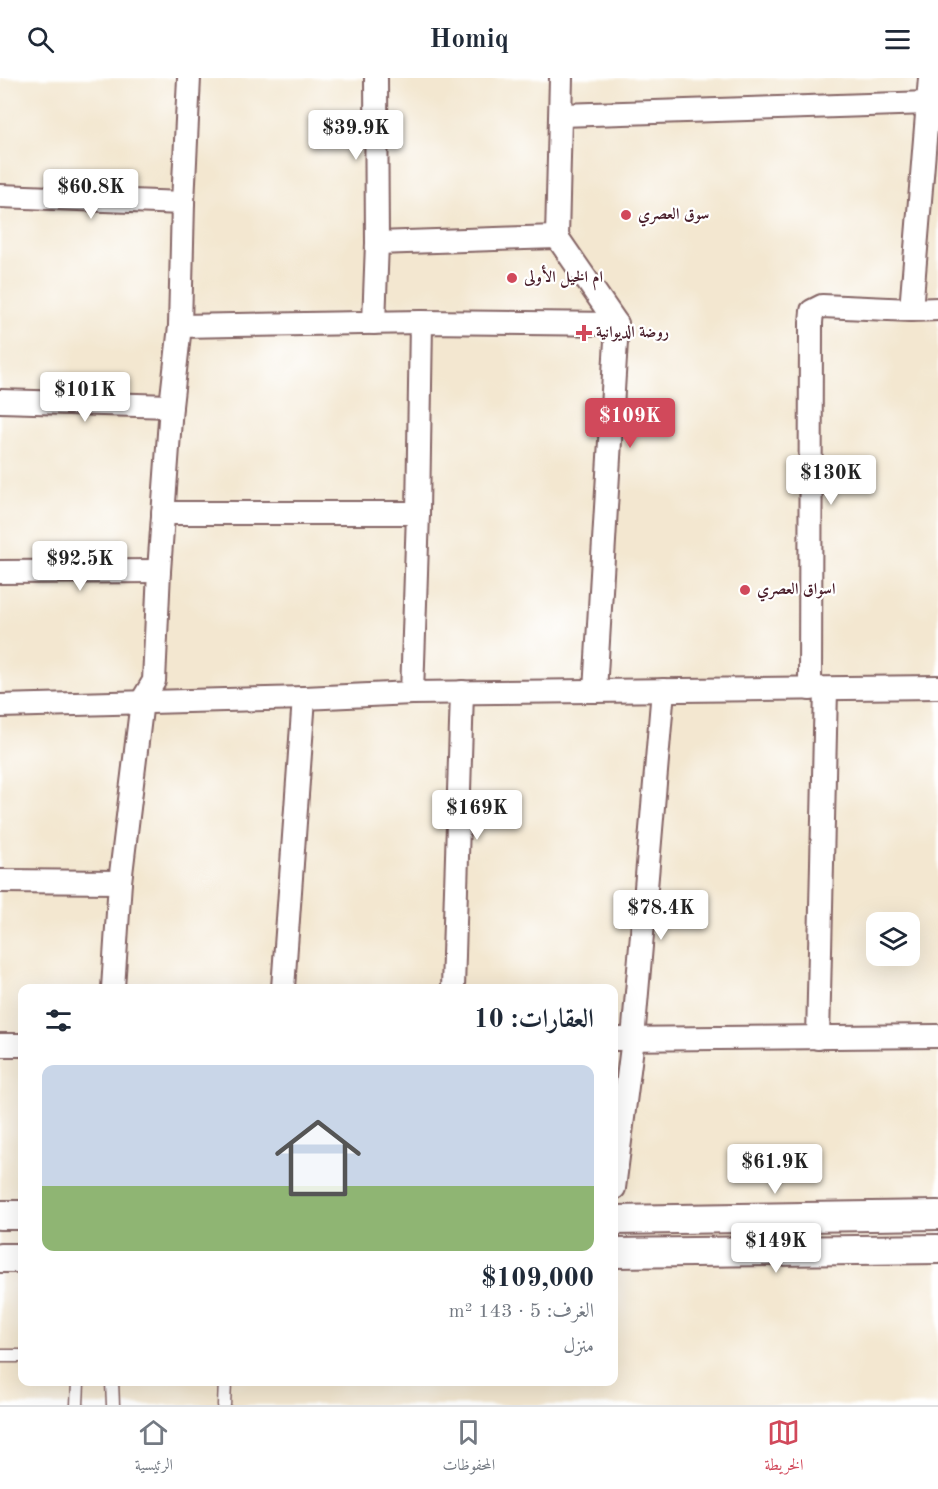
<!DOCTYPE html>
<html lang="ar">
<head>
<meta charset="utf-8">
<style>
	body { margin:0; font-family:"Old Standard TT",Amiri,serif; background:#f6f6f7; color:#1f2937; direction:rtl; height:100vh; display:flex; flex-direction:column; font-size:22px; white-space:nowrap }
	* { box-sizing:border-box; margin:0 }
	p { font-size:20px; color:#747a83 }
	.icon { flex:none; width:33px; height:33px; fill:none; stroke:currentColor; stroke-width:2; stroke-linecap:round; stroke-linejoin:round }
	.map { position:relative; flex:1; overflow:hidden; direction:ltr }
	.panel { position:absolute; left:18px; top:906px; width:600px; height:402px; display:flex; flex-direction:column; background:#fff; border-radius:12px; box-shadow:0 6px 24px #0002; direction:rtl }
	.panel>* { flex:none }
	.tools { position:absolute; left:866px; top:834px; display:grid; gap:12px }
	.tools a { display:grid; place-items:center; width:54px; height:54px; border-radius:12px; background:#fff; box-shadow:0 6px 24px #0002; font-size:30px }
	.price { position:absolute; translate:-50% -51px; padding:0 14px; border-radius:6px; background:#fff; color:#222; font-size:20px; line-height:39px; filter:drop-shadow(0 2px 3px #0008) }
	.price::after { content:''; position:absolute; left:50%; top:36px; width:18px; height:14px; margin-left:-9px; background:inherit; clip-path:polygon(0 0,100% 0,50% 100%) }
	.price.current { background:#d1495b; color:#fff }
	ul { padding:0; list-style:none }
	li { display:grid; align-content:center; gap:12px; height:318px; padding:0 24px }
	li span { display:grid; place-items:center; height:186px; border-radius:12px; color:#555 }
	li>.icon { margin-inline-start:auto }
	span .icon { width:108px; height:108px; fill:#fffc; stroke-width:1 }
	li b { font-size:26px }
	h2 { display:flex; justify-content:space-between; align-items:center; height:72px; padding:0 24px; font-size:26px }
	header { display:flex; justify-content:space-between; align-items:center; height:78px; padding:0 24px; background:#fff; font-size:27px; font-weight:800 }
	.menu { display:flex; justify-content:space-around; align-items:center; height:84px; border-top:2px solid #e0e1e3; background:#fff; font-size:16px; color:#747a83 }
	.menu a { display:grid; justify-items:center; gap:3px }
	.menu .current { color:#d1495b }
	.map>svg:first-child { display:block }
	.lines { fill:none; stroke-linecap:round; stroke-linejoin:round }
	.service-casing { stroke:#856565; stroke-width:15 }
	.minor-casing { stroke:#856565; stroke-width:26 }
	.tertiary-casing { stroke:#856565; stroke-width:32 }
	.service { stroke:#fff; stroke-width:12 }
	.minor { stroke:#fff; stroke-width:22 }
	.tertiary { stroke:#fff; stroke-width:28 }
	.poi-dot { fill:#d1495b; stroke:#fff; stroke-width:2 }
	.labels { text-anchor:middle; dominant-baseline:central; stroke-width:4.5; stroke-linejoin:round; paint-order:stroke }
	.poi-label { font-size:16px; font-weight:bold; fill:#4a1f2b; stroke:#fff; text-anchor:start }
</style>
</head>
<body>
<header><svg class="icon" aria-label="menu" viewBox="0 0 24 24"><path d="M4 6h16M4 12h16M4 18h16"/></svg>Homiq<svg class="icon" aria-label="search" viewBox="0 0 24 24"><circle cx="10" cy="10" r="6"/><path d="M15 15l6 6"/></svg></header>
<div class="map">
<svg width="938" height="1327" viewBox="0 0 938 1327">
	<rect width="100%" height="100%" fill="#fff"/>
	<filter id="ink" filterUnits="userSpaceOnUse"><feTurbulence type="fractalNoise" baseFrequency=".0167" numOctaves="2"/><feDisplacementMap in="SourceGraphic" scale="12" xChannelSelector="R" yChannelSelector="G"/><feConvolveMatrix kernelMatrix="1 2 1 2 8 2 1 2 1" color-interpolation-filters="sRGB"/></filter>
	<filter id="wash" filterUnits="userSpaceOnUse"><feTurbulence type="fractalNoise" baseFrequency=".008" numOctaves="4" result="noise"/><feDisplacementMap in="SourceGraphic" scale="24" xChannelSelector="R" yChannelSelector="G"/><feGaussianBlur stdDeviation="1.35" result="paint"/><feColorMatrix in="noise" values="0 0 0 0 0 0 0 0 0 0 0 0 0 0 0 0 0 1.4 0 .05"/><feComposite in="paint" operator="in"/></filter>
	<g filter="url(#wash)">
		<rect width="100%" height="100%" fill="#f3e7d0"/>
	</g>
	<g filter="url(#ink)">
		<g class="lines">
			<!-- service casing -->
			<g class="service-casing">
				<g id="service">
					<polyline points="0,1278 22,1278"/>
					<polyline points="112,1304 113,1327"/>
					<polyline points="77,1327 78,1304"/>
					<polyline points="224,1327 225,1304"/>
				</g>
			</g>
			<!-- minor casing -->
			<g class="minor-casing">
				<g id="minor">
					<polyline points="561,0 557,159 617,246 595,613"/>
					<polyline points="561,37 928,25"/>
					<polyline points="0,118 183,125"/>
					<polyline points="377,165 557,159"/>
					<polyline points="911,232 930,0"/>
					<polyline points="374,245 377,165 376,0"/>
					<polyline points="180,248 421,244 617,246"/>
					<polyline points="0,323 171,328"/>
					<polyline points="163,435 418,435"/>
					<polyline points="0,494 159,493"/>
					<polyline points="810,611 811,245 812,233 822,228 911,232 938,231"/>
					<polyline points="412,615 418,435 421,244"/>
					<polyline points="0,628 304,620 412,615 938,609"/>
					<polyline points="0,803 120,804"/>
					<polyline points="113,910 120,804 142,623 154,603 159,493 171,328 180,248 183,125 189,0"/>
					<polyline points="283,910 304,620"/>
					<polyline points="453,910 462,614"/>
					<polyline points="818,960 826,611"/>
					<polyline points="614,961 938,958"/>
					<polyline points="0,967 22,967"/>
					<polyline points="614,1110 633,961 663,612"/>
				</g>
			</g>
			<!-- tertiary casing -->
			<g class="tertiary-casing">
				<g id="tertiary">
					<polyline points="0,1137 22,1137"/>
					<polyline points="614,1142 938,1137"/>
					<polyline points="614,1175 938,1171"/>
					<polyline points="0,1180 22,1180"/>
				</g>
			</g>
			<!-- service -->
			<use href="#service" class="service"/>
			<!-- minor -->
			<use href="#minor" class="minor"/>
			<!-- tertiary -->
			<use href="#tertiary" class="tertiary"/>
		</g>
	</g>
	<!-- markers -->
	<g class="poi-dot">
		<circle cx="626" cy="137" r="6"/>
		<circle cx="512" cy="200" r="6"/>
		<path d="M581 246h6v6h6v6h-6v6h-6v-6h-6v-6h6z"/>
		<circle cx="745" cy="512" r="6"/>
	</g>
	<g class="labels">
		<!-- poi labels -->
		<g class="poi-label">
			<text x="638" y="137">سوق العصري</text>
			<text x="524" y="200">ام الخيل الأولى</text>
			<text x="596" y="255">روضة الديوانية</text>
			<text x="757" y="512">اسواق العصري</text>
		</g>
	</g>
</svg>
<div class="tools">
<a><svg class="icon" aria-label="layers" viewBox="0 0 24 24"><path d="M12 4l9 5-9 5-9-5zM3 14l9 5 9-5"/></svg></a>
</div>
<b class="price" style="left:356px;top:83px">$39.9K</b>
<b class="price" style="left:91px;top:142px">$60.8K</b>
<b class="price" style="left:85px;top:345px">$101K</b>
<b class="price current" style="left:630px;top:371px">$109K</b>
<b class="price" style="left:831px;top:428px">$130K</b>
<b class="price" style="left:80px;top:514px">$92.5K</b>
<b class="price" style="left:477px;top:763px">$169K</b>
<b class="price" style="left:661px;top:863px">$78.4K</b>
<b class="price" style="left:775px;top:1117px">$61.9K</b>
<b class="price" style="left:776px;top:1196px">$149K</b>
<section class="panel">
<h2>العقارات: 10<svg class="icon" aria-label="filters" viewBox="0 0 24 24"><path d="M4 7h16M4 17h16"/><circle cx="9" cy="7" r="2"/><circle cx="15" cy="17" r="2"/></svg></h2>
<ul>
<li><span style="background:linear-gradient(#c9d6e8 65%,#8fb573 0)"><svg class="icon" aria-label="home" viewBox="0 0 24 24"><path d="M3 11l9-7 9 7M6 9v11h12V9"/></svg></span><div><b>$109,000</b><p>الغرف: 5 · 143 m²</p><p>منزل</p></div></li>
</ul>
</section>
</div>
<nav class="menu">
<a class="current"><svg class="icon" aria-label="map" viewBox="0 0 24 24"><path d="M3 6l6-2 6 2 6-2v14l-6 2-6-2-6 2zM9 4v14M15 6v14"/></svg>الخريطة</a>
<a><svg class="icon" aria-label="saved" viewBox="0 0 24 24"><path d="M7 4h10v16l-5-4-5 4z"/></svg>المحفوظات</a>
<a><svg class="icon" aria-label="home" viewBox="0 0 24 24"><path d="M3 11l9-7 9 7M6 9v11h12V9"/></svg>الرئيسية</a>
</nav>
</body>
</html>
